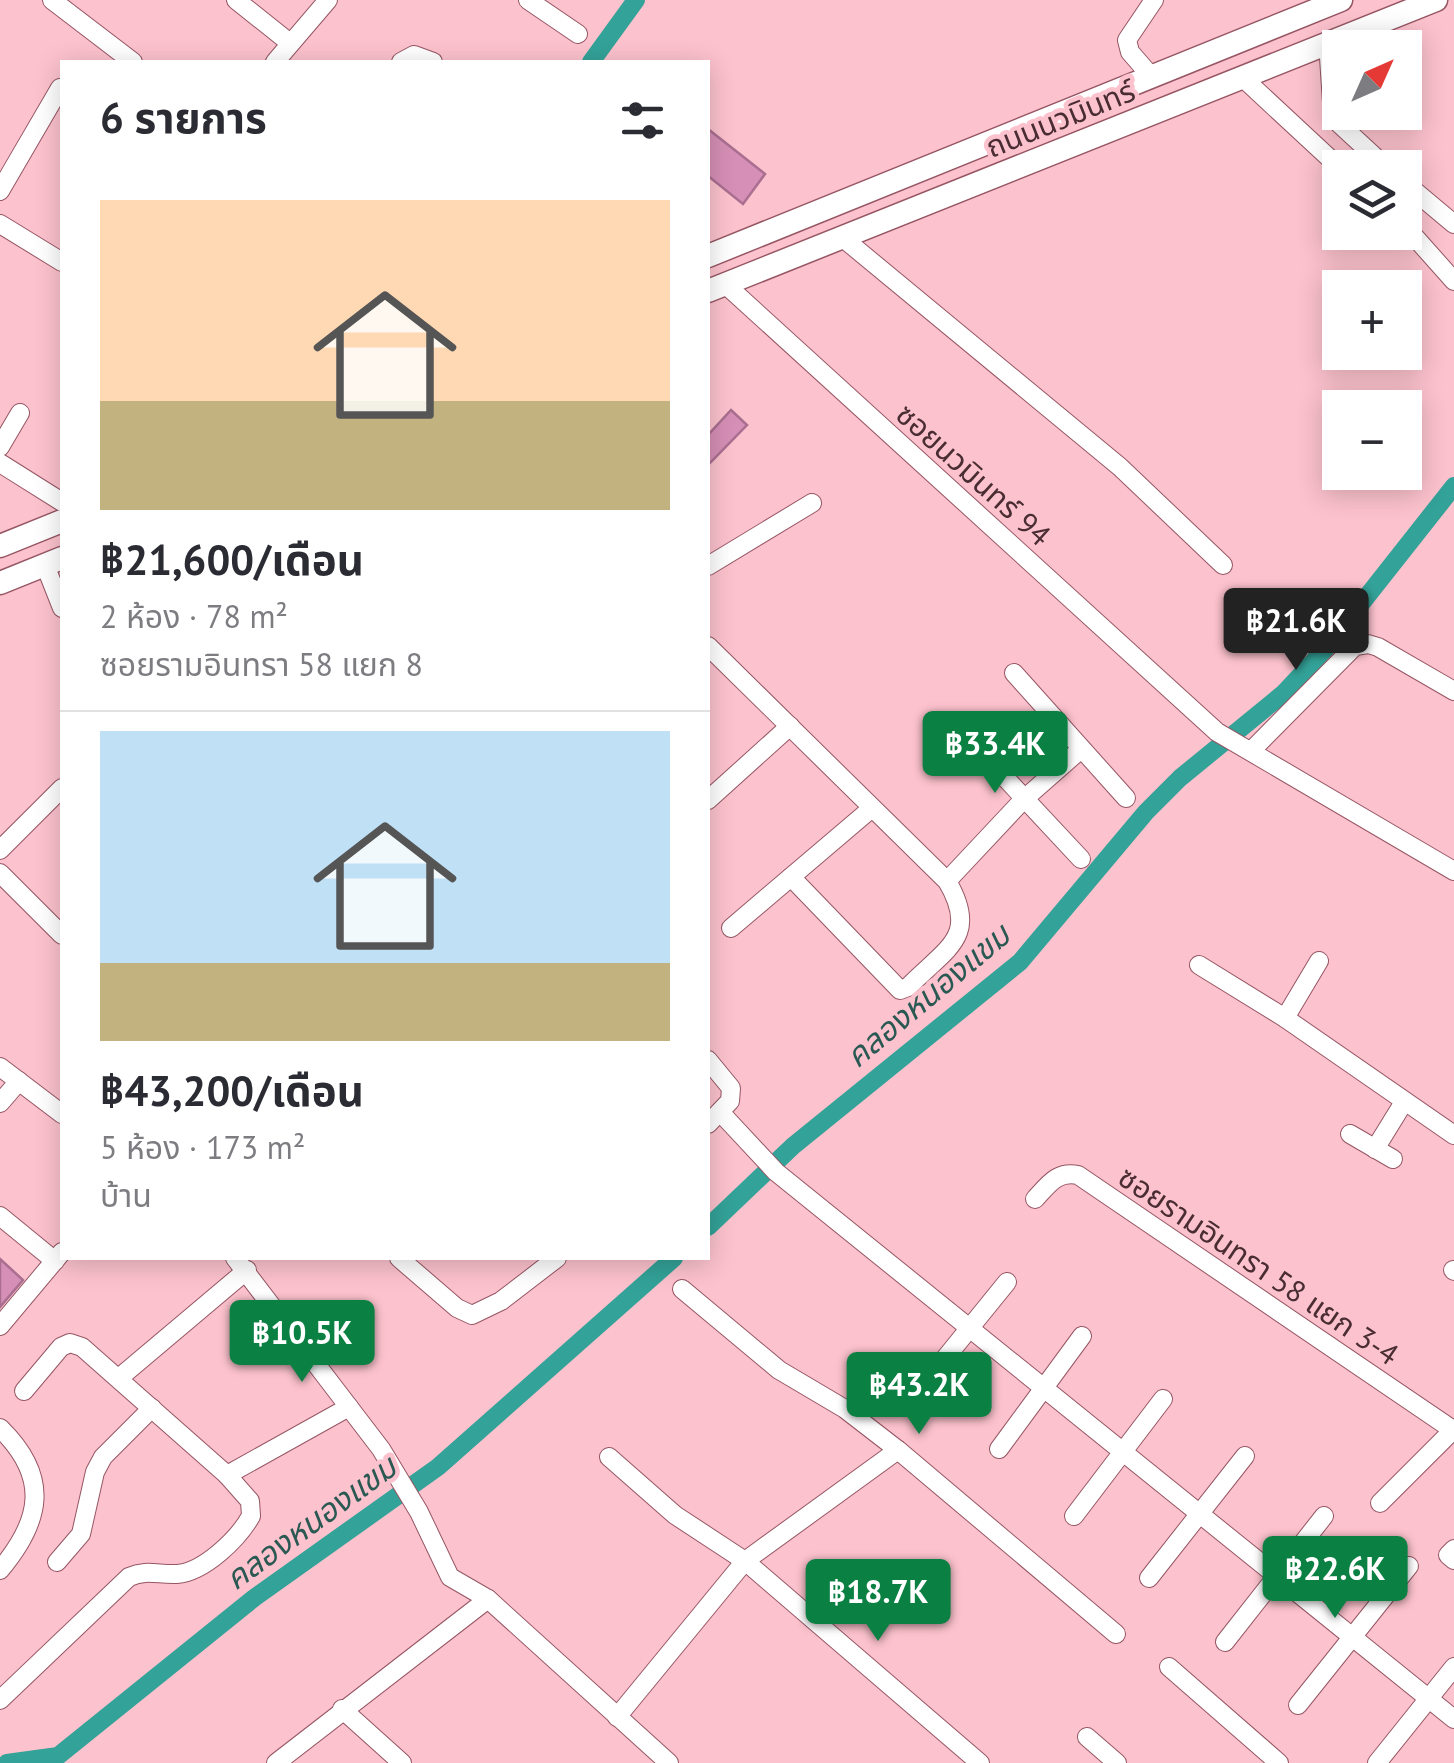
<!DOCTYPE html>
<html lang="th">
<head>
<meta charset="utf-8">
<style>
	body { margin:0; font-family:"PT Sans","Noto Sans Thai",sans-serif; background:#f7f7f7; color:#2b2b33; height:100vh; display:flex; flex-direction:column; font-size:38px; white-space:nowrap }
	* { box-sizing:border-box; margin:0 }
	p { font-size:32px; color:#7c7c81 }
	.icon { flex:none; width:55px; height:55px; fill:none; stroke:currentColor; stroke-width:2; stroke-linecap:round; stroke-linejoin:round }
	.map { position:relative; flex:1; overflow:hidden }
	.side { position:absolute; left:60px; top:60px; width:650px; height:1200px; display:flex; flex-direction:column; background:#fff; border-radius:0px; box-shadow:0 5px 25px #0003 }
	.side>* { flex:none }
	.needle { width:65px; rotate:45deg }
	.tools { position:absolute; left:1322px; top:30px; display:grid; gap:20px }
	.tools a { display:grid; place-items:center; width:100px; height:100px; border-radius:0px; background:#fff; box-shadow:0 5px 25px #0003; font-size:50px }
	.price { position:absolute; translate:-50% -85px; padding:0 22px; border-radius:10px; background:#0b8043; color:#fff; font-size:32px; line-height:65px; filter:drop-shadow(0 2px 5px #0008) }
	.price::after { content:''; position:absolute; left:50%; top:60px; width:30px; height:22px; margin-left:-15px; background:inherit; clip-path:polygon(0 0,100% 0,50% 100%) }
	.price.current { background:#222; color:#fff }
	ul { padding:0; list-style:none }
	li { display:grid; align-content:center; gap:20px; height:530px; padding:0 40px }
	li+li { border-top:2px solid #e1e1e2 }
	li span { display:grid; place-items:center; height:310px; border-radius:0px; color:#555 }
	li>.icon { margin-inline-start:auto }
	span .icon { width:180px; height:180px; fill:#fffc; stroke-width:1 }
	li b { font-size:42px }
	h2 { display:flex; justify-content:space-between; align-items:center; height:120px; padding:0 40px; font-size:42px }
	.map>svg:first-child { display:block }
	.lines { fill:none; stroke-linecap:round; stroke-linejoin:round }
	.canal { stroke:#33a298; stroke-width:18 }
	.building { fill:#d68fb6; stroke:#aa6f90; stroke-width:2.5 }
	.minor-casing { stroke:#965664; stroke-width:20 }
	.major-casing { stroke:#965664; stroke-width:25 }
	.minor { stroke:#fff; stroke-width:18 }
	.major { stroke:#fff; stroke-width:22 }
	.labels { text-anchor:middle; dominant-baseline:central; stroke-width:9; stroke-linejoin:round; paint-order:stroke }
	.street-label { font-size:30px; fill:#492d33; stroke:#fcc2cd }
	.water-label { font-size:32px; font-style:italic; fill:#2a5853; stroke:#fcc2cd }
</style>
</head>
<body>
<div class="map">
<svg width="1454" height="1763" viewBox="0 0 1454 1763">
	<rect width="100%" height="100%" fill="#fcc2cd"/>
	<g class="lines">
		<!-- canal -->
		<g class="canal">
			<polyline points="591,62 636,0"/>
			<polyline points="708,1227 793,1146 1020,962 1146,812 1180,778 1284,693 1327,647 1454,486"/>
			<polyline points="7,1763 58,1756 254,1598 438,1467 674,1258"/>
		</g>
	</g>
	<!-- building -->
	<g class="building">
		<polygon points="708,129 765,174 743,204 708,176"/>
		<polygon points="731,410 747,425 708,465 708,435"/>
		<polygon points="0,1259 23,1280 0,1307"/>
	</g>
	<g class="lines">
		<!-- minor casing -->
		<g class="minor-casing">
			<g id="minor">
				<polyline points="52,0 133,62"/>
				<polyline points="236,0 290,43"/>
				<polyline points="528,0 578,34"/>
				<polyline points="1328,42 1333,118 1387,168"/>
				<polyline points="275,62 328,0"/>
				<polyline points="401,62 414,55 433,62"/>
				<polyline points="1150,75 1130,52 1127,40 1154,0"/>
				<polyline points="1242,77 1340,168"/>
				<polyline points="1405,183 1454,224"/>
				<polyline points="0,191 60,88"/>
				<polyline points="0,224 62,262"/>
				<polyline points="1405,226 1454,281"/>
				<polyline points="843,238 1120,467 1223,565"/>
				<polyline points="725,284 1217,732 1454,871"/>
				<polyline points="0,447 20,413"/>
				<polyline points="0,463 62,502"/>
				<polyline points="45,565 62,608"/>
				<polyline points="708,566 812,503"/>
				<path d="M708 646 947 881C980 937 946 948 908 987L900 990 791 877"/>
				<polyline points="1014,673 1126,798"/>
				<polyline points="956,725 1081,859"/>
				<polyline points="1251,751 1355,646 1368,644 1378,647 1454,691"/>
				<polyline points="708,800 790,726"/>
				<polyline points="0,850 62,788"/>
				<polyline points="0,873 62,935"/>
				<polyline points="947,881 1023,800 1081,749"/>
				<polyline points="731,928 872,808"/>
				<polyline points="1199,965 1285,1018 1454,1135"/>
				<polyline points="1285,1018 1319,961"/>
				<polyline points="708,1060 731,1088 730,1101 708,1124"/>
				<polyline points="0,1067 62,1114"/>
				<polyline points="0,1103 19,1081"/>
				<polyline points="721,1113 776,1172 1454,1719"/>
				<polyline points="1350,1134 1393,1159"/>
				<polyline points="1375,1149 1404,1102"/>
				<path d="M1035 1199C1049 1184 1057 1171 1078 1175L1453 1430"/>
				<polyline points="0,1216 55,1261"/>
				<polyline points="235,1258 381,1449 419,1512 450,1577 488,1599 669,1763"/>
				<polyline points="399,1258 457,1308 472,1315 501,1301 557,1258"/>
				<polyline points="1453,1270 1454,1271"/>
				<polyline points="682,1289 779,1370 845,1409 898,1450 1116,1634"/>
				<polyline points="0,1326 62,1252"/>
				<polyline points="119,1378 247,1270"/>
				<polyline points="921,1388 1007,1282"/>
				<polyline points="24,1391 61,1347 70,1343 82,1347 227,1475"/>
				<path d="M0 1428C50 1477 42 1520 0 1570"/>
				<polyline points="999,1449 1082,1336"/>
				<polyline points="609,1457 675,1515 745,1561 980,1763"/>
				<polyline points="1380,1503 1454,1429"/>
				<polyline points="1074,1516 1163,1399"/>
				<polyline points="1454,1549 1448,1555 1454,1560"/>
				<polyline points="57,1562 81,1534 95,1472 103,1457 152,1408"/>
				<polyline points="1149,1578 1245,1456"/>
				<polyline points="1225,1642 1324,1516"/>
				<polyline points="1169,1667 1279,1763"/>
				<path d="M0 1700 129 1577C147 1569 158 1575 177 1574 204 1572 238 1539 251 1516L250 1501 227 1475 349 1407"/>
				<polyline points="1298,1705 1409,1566"/>
				<polyline points="342,1709 402,1763"/>
				<polyline points="617,1717 745,1561 898,1450"/>
				<polyline points="1087,1737 1117,1763"/>
				<polyline points="276,1763 488,1599"/>
				<polyline points="1377,1763 1454,1667"/>
			</g>
		</g>
		<!-- major casing -->
		<g class="major-casing">
			<g id="major">
				<polyline points="708,256 1341,0"/>
				<polyline points="708,291 1436,0"/>
				<polyline points="0,546 62,521"/>
				<polyline points="0,583 62,558"/>
			</g>
		</g>
		<!-- minor -->
		<use href="#minor" class="minor"/>
		<!-- major -->
		<use href="#major" class="major"/>
	</g>
	<g class="labels">
		<!-- street labels -->
		<g class="street-label">
			<text transform="translate(1060 118) rotate(-22)">ถนนนวมินทร์</text>
			<text transform="translate(974 474) rotate(42)">ซอยนวมินทร์ 94</text>
			<text transform="translate(1259 1265) rotate(34)">ซอยรามอินทรา 58 แยก 3-4</text>
		</g>
		<!-- water labels -->
		<g class="water-label">
			<text transform="translate(927 995) rotate(-40)">คลองหนองแขม</text>
			<text transform="translate(310 1522) rotate(-36)">คลองหนองแขม</text>
		</g>
	</g>
</svg>
<div class="tools">
<a><svg class="needle" viewBox="-14 -14 28 28"><path d="M0-13l5 13h-10z" fill="#e53935"/><path d="M0 13l5-13h-10z" fill="#7c7c81"/></svg></a>
<a><svg class="icon" aria-label="layers" viewBox="0 0 24 24"><path d="M12 4l9 5-9 5-9-5zM3 14l9 5 9-5"/></svg></a>
<a>+</a>
<a>−</a>
</div>
<b class="price current" style="left:1296px;top:673px">฿21.6K</b>
<b class="price" style="left:995px;top:796px">฿33.4K</b>
<b class="price" style="left:302px;top:1385px">฿10.5K</b>
<b class="price" style="left:919px;top:1437px">฿43.2K</b>
<b class="price" style="left:1335px;top:1621px">฿22.6K</b>
<b class="price" style="left:878px;top:1644px">฿18.7K</b>
<section class="side">
<h2>6 รายการ<svg class="icon" aria-label="filters" viewBox="0 0 24 24"><path d="M4 7h16M4 17h16"/><circle cx="9" cy="7" r="2"/><circle cx="15" cy="17" r="2"/></svg></h2>
<ul>
<li><span style="background:linear-gradient(#ffd9b3 65%,#c2b280 0)"><svg class="icon" aria-label="home" viewBox="0 0 24 24"><path d="M3 11l9-7 9 7M6 9v11h12V9"/></svg></span><div><b>฿21,600/เดือน</b><p>2 ห้อง · 78 m²</p><p>ซอยรามอินทรา 58 แยก 8</p></div></li>
<li><span style="background:linear-gradient(#bfe0f5 75%,#c2b280 0)"><svg class="icon" aria-label="home" viewBox="0 0 24 24"><path d="M3 11l9-7 9 7M6 9v11h12V9"/></svg></span><div><b>฿43,200/เดือน</b><p>5 ห้อง · 173 m²</p><p>บ้าน</p></div></li>
</ul>
</section>
</div>
</body>
</html>
